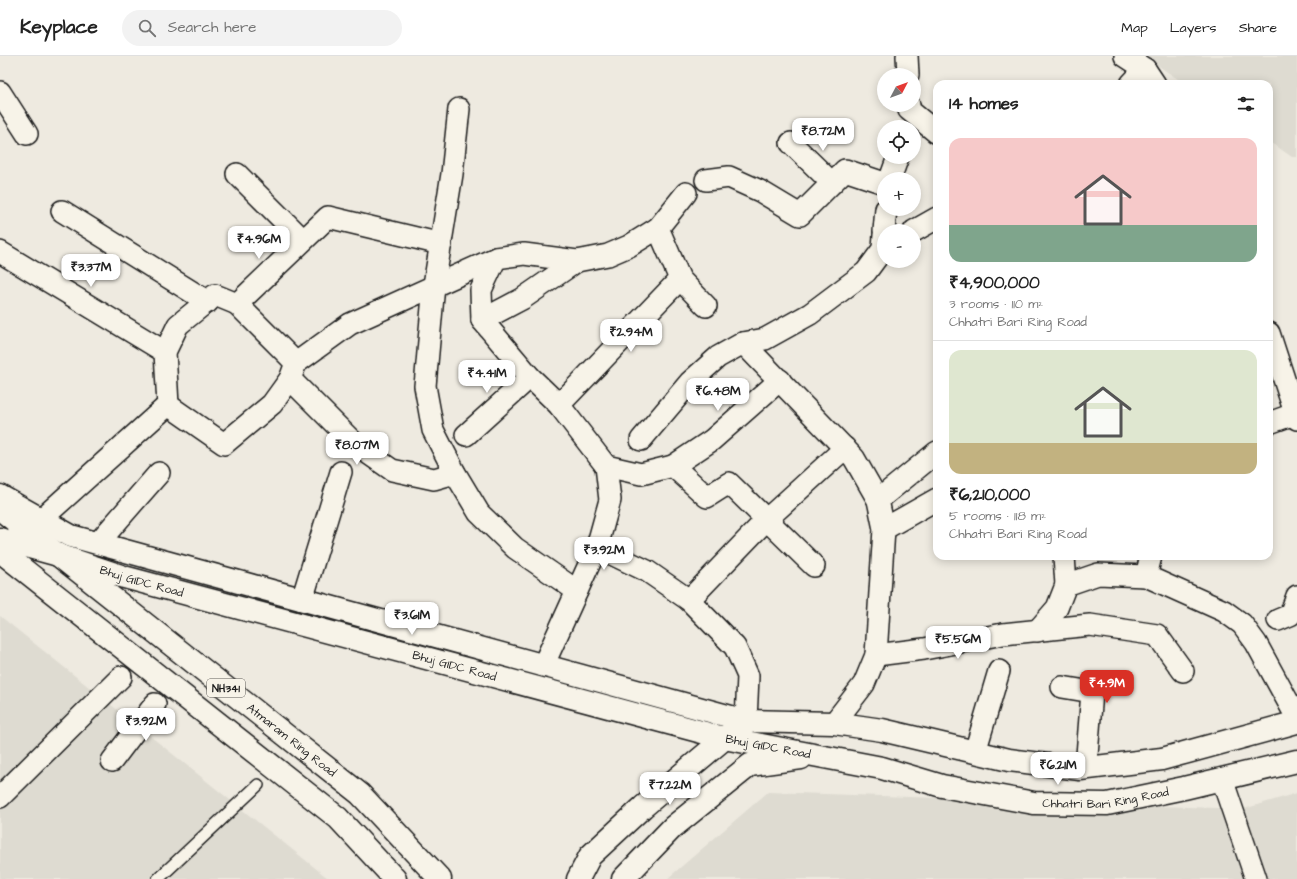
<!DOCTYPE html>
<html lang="en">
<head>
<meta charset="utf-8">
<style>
	body { margin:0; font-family:"Architects Daughter",sans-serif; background:#f2f2f2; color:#222; height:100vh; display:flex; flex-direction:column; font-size:15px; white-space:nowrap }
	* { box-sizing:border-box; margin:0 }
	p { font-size:13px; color:#767676 }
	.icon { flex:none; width:22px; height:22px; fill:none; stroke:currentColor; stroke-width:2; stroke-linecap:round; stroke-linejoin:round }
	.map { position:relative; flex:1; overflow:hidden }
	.panel { position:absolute; left:933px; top:24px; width:340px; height:480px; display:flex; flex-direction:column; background:#fff; border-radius:12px; box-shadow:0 2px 10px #0003 }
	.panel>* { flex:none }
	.needle { width:26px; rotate:49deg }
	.buttons { position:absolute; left:877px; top:12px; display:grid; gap:8px }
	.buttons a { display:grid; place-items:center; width:44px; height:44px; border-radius:50%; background:#fff; box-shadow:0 2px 10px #0003; font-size:20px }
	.price { position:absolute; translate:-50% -34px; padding:0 9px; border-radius:8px; background:#fff; color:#222; font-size:13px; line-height:26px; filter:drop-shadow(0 1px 2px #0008) }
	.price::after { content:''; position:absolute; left:50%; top:24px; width:12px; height:9px; margin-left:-6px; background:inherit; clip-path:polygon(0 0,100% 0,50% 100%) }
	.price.on { background:#d93025; color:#fff }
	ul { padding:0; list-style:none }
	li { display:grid; align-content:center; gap:8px; height:212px; padding:0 16px }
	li+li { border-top:1px solid #e0e0e0 }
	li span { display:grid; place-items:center; height:124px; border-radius:12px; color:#555 }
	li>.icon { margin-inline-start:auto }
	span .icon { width:72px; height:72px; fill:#fffc; stroke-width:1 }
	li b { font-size:17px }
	h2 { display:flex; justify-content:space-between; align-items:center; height:48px; padding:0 16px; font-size:17px }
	header { display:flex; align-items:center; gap:24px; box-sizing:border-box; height:56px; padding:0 20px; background:#fff; border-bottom:1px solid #e0e0e0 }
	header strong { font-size:19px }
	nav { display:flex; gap:22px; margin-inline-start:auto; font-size:14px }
	.search { width:280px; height:36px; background:#f2f2f2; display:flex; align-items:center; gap:10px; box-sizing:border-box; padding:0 14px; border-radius:22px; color:#767676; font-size:15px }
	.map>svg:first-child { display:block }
	.built { fill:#dedbd1 }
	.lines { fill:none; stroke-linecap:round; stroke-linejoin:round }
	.service-casing { stroke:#1c1c1c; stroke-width:14 }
	.minor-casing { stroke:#1c1c1c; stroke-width:24 }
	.secondary-casing { stroke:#1c1c1c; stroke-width:25 }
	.trunk-casing { stroke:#1c1c1c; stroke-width:25 }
	.service { stroke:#f7f3e8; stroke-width:11 }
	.minor { stroke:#f7f3e8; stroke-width:21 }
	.secondary { stroke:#f7f3e8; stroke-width:22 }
	.trunk { stroke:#f7f3e8; stroke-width:22 }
	.labels { text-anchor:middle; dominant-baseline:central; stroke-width:4; stroke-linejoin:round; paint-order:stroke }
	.shield { fill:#f7f3e8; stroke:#5e5c59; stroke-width:1 }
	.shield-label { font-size:11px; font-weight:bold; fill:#1c1c1c }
	.street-label { font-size:12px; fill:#1c1c1c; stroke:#f7f3e8 }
</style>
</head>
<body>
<header>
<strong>Keyplace</strong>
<div class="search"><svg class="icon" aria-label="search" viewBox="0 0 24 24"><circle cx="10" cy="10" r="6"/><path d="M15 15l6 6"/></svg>Search here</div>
<nav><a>Map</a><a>Layers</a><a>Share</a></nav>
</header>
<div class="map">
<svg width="1297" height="823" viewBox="0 0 1297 823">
	<rect width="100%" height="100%" fill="#eeeae0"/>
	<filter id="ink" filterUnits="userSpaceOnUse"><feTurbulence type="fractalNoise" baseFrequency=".025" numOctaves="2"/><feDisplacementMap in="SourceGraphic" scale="8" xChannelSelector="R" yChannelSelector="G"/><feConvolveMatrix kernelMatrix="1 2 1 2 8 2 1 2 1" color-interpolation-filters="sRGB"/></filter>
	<g filter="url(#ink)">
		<!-- built -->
		<g class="built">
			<polygon points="1144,0 1297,0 1297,101 1292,101 1269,85 1269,28 1185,28"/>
			<polygon points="0,560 329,823 0,823"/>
			<polygon points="768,736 1244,753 1297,737 1297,823 667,823"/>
		</g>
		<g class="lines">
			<!-- service casing -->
			<g class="service-casing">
				<polyline id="service" points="158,823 258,729"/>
			</g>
			<!-- minor casing -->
			<g class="minor-casing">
				<g id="minor">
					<polyline points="907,0 908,19"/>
					<polyline points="1125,0 1145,13 1155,28"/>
					<polyline points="1131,28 1145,13"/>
					<polyline points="0,36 27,78"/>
					<polyline points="909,49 909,54 937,77"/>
					<polyline points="459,53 452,118 434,229 425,330 433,374 455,417 479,457 515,492 577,535"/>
					<polyline points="791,87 832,127"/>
					<polyline points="237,118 303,184"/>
					<polyline points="890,123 898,101"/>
					<polyline points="706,124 729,121 760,135 800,159 845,114 884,127"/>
					<polyline points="62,155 208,246"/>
					<polyline points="658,172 680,223 706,250"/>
					<polyline points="884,175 886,153"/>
					<polyline points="914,175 937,162"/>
					<polyline points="0,196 165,296"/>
					<polyline points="496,202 481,234 482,264 530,321 559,349 606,410 641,418 673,410 707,441 729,427 814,510"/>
					<polyline points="237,248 296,307"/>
					<polyline points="482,264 522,243 577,205"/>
					<polyline points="1269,277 1297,363"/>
					<polyline points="743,287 854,402 878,444 884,473 876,599 864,628 834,667"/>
					<polyline points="290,323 356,389 392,414 434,423 455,417"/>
					<polyline points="168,349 165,296 178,269 215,239 237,248 328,161 441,188"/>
					<polyline points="559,349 680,223"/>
					<polyline points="1269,367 1294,358"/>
					<polyline points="466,379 530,321"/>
					<polyline points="641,384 690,326 718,301 743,287 765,283 810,258 866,216 883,193 884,179"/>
					<polyline points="673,410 712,384 780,324"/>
					<polyline points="878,444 937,396"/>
					<polyline points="47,458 168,349 224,388 272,348 290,323 296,307 350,268 496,202 524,198 577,205 608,199 629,190 658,172 686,137"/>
					<polyline points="884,473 937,443"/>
					<polyline points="98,487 159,417"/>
					<polyline points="597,491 647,515 689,544 735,591 748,620 746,665"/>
					<polyline points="1064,500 1066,529 1098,518 1146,520 1224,555 1242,568 1256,587 1297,662"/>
					<polyline points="1146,520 1151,500"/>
					<polyline points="302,544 341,416"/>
					<polyline points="689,544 767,463 845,392"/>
					<polyline points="1278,564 1290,559 1297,540"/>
					<polyline points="1037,575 1057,552 1066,529"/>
					<polyline points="876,599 924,593 1003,578 1090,569 1157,579 1183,615"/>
					<polyline points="543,610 597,491 610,444 606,410"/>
					<polyline points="1062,631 1092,636 1086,712"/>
					<polyline points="975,696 999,615"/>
					<polyline points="112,705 155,648"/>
					<polyline points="1222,723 1256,823"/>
					<polyline points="0,741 121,621"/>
				</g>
			</g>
			<!-- secondary casing -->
			<g class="secondary-casing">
				<g id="secondary">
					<polyline points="0,440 71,480 746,665 834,667 882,674 1009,704 1080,713 1162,703 1297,666"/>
					<path id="s1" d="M0 483 58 499 124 521 724 682 882 712 942 730 1034 747 1107 748 1184 732 1297 705"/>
					<polyline points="578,823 590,800 643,751 732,676"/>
					<polyline points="623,823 673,771 750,709 801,702"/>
				</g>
			</g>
			<!-- trunk casing -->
			<g class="trunk-casing">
				<g id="trunk">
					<path id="s2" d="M0 453 360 738 440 823"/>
					<polyline points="0,495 338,762 395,823"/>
				</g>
			</g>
			<!-- service -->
			<use href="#service" class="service"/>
			<!-- minor -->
			<use href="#minor" class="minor"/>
			<!-- secondary -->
			<use href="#secondary" class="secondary"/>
			<!-- trunk -->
			<use href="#trunk" class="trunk"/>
		</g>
	</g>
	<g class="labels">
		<!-- shield labels -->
		<rect class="shield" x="207" y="623" width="38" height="18" rx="3"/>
		<g class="shield-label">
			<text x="226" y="632">NH341</text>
		</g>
		<!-- street labels -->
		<g class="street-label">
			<text stroke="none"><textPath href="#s1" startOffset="148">Bhuj GIDC Road</textPath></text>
			<text stroke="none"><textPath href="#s1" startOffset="472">Bhuj GIDC Road</textPath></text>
			<text stroke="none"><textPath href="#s2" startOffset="372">Atmaram Ring Road</textPath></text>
			<text stroke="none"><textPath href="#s1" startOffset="796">Bhuj GIDC Road</textPath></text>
			<text stroke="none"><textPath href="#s1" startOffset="1140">Chhatri Bari Ring Road</textPath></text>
		</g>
	</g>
</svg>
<div class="buttons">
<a><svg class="needle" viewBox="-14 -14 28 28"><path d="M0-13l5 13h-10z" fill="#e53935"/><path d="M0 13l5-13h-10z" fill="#767676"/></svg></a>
<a><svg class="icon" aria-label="locate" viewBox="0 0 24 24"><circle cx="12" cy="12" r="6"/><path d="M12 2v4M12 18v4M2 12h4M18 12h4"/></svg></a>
<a>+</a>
<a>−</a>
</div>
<b class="price" style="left:823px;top:96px">₹8.72M</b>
<b class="price" style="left:259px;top:204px">₹4.96M</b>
<b class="price" style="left:91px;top:232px">₹3.37M</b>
<b class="price" style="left:631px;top:297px">₹2.94M</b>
<b class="price" style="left:487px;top:338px">₹4.41M</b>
<b class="price" style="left:718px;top:356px">₹6.48M</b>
<b class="price" style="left:357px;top:410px">₹8.07M</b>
<b class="price" style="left:604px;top:515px">₹3.92M</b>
<b class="price" style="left:412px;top:580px">₹3.61M</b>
<b class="price" style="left:958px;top:604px">₹5.56M</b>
<b class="price on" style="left:1107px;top:648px">₹4.9M</b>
<b class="price" style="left:146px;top:686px">₹3.92M</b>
<b class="price" style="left:1058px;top:730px">₹6.21M</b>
<b class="price" style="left:670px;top:750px">₹7.22M</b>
<section class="panel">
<h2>14 homes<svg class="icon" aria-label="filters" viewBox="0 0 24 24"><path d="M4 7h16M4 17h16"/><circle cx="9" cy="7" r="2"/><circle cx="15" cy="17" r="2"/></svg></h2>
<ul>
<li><span style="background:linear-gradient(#f6c9c9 70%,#7fa58c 0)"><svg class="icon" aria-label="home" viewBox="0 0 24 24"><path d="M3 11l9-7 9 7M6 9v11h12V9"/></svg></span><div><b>₹4,900,000</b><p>3 rooms · 110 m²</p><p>Chhatri Bari Ring Road</p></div></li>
<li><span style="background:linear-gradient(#dfe7d0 75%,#c2b280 0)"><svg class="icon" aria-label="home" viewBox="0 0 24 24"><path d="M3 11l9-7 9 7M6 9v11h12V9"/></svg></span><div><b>₹6,210,000</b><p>5 rooms · 118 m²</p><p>Chhatri Bari Ring Road</p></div></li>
</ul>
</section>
</div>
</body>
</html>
